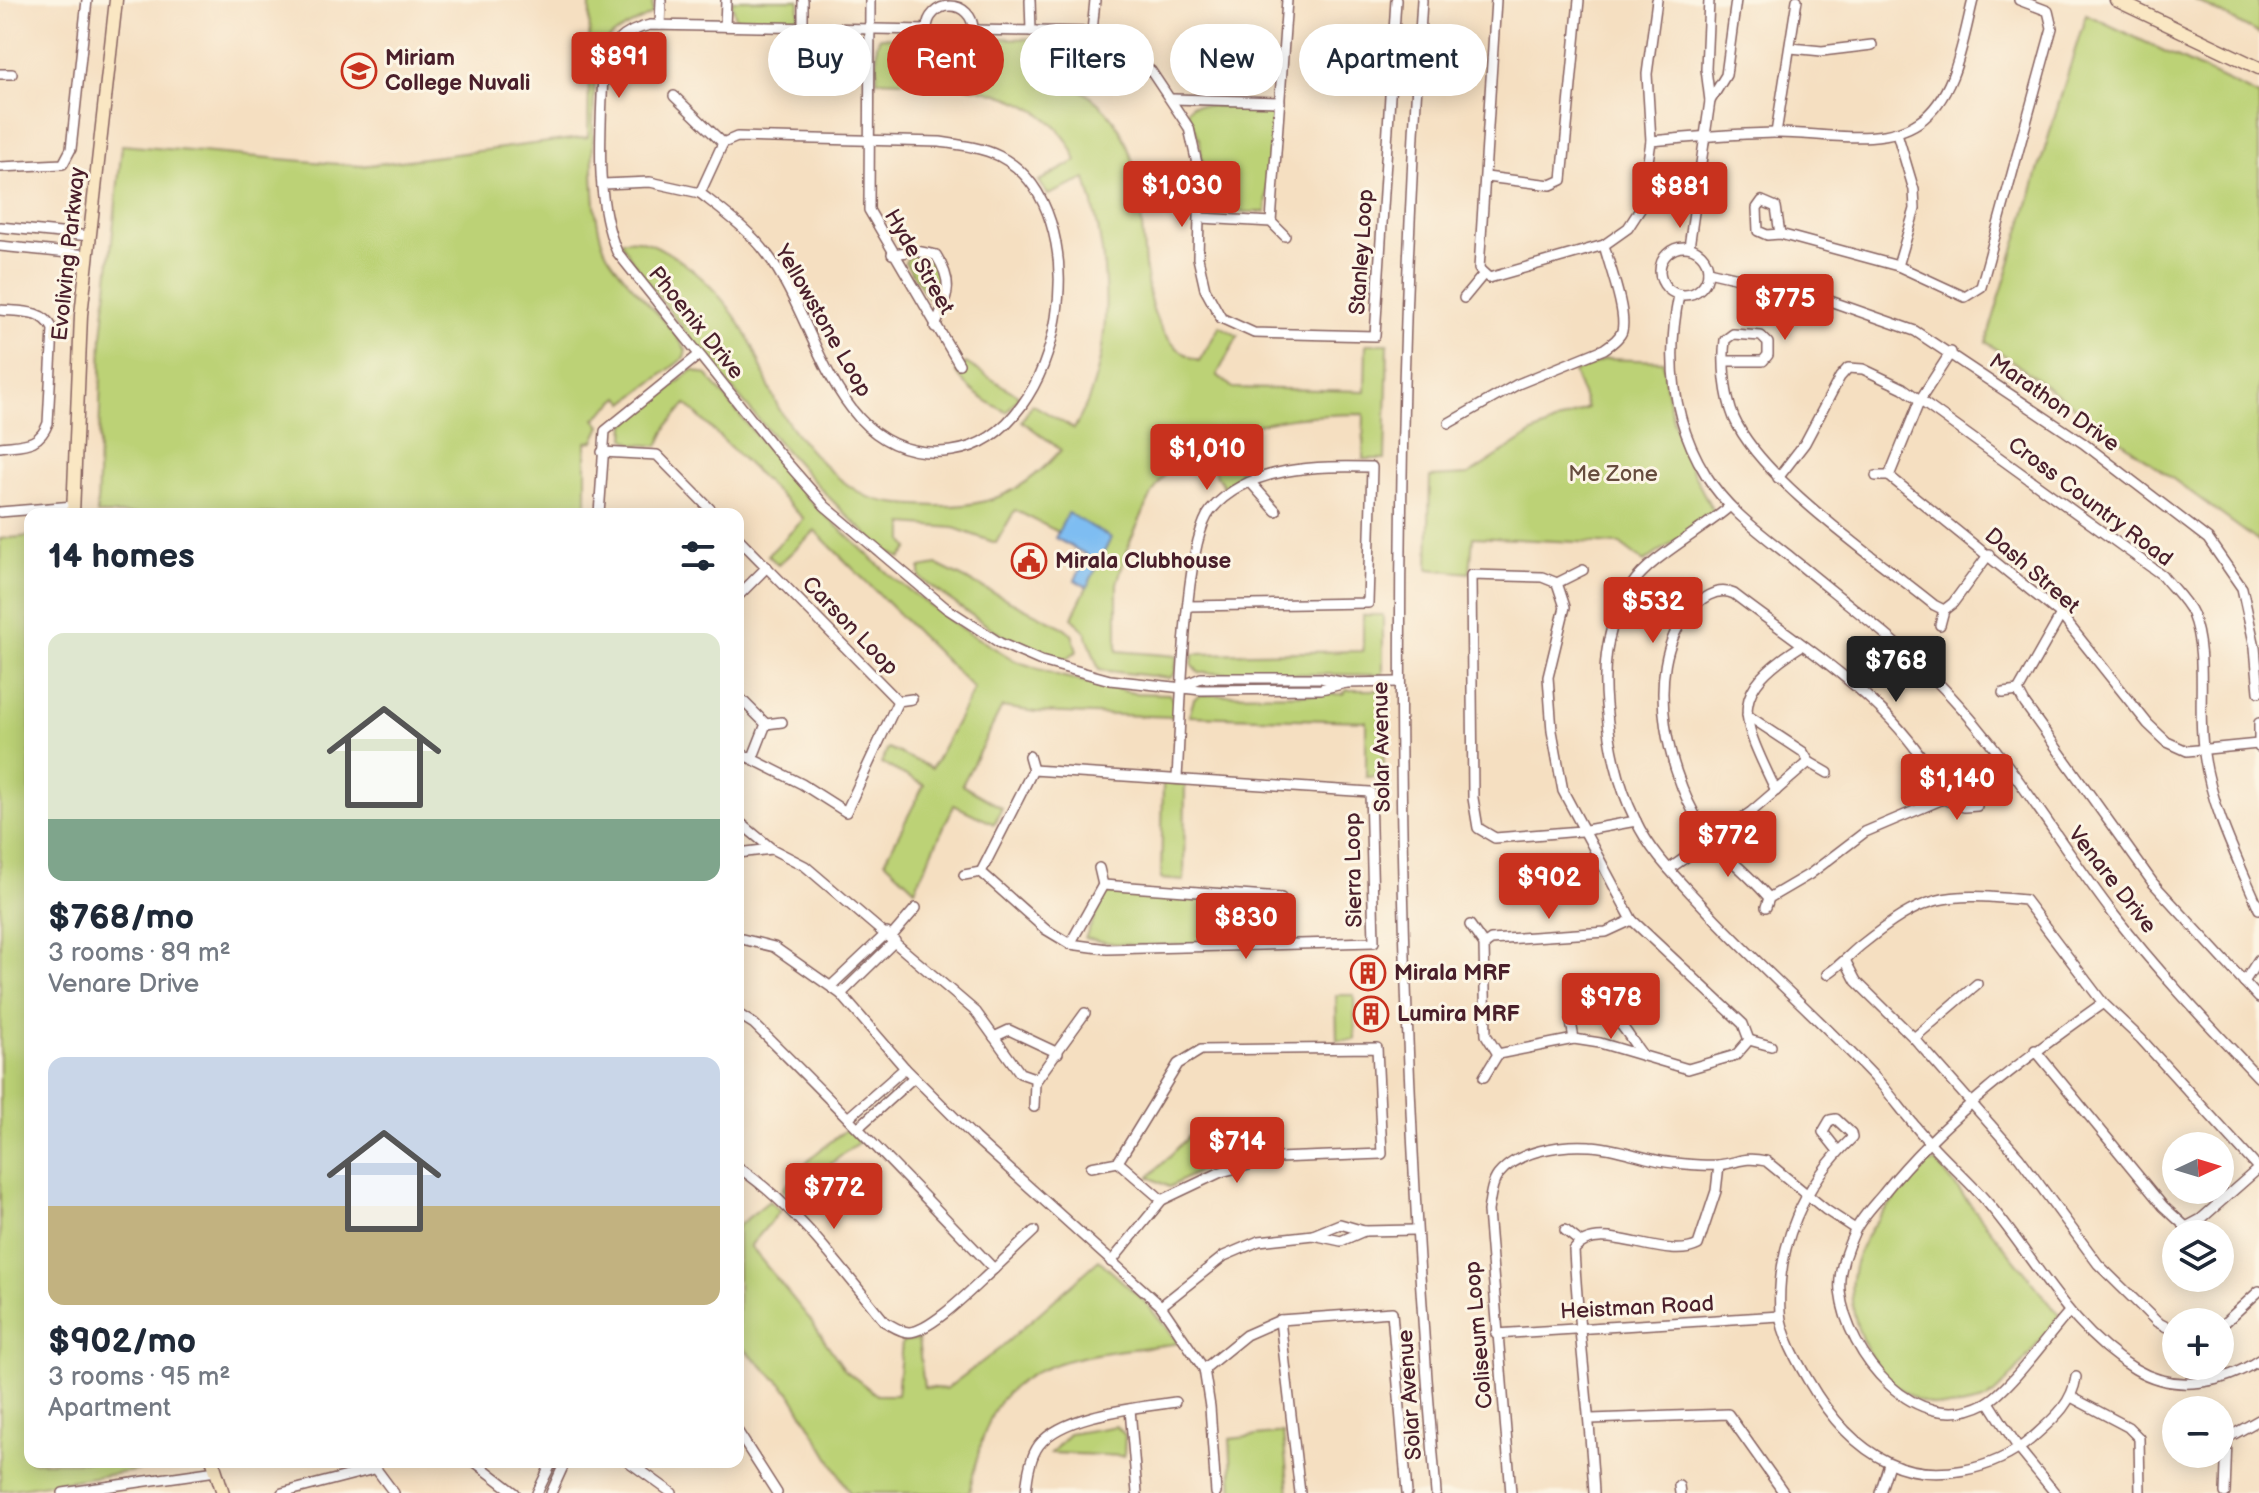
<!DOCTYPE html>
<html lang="en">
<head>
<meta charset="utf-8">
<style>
	body { margin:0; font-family:"Balsamiq Sans",sans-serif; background:#f2f2f3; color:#1f2937; height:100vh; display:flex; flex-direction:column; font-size:30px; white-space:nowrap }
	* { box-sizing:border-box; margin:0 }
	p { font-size:26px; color:#747a83 }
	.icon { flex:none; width:44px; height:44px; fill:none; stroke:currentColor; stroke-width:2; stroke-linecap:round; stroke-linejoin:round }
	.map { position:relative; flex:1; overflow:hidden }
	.drawer { position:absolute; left:24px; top:508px; width:720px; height:960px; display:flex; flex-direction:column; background:#fff; border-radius:16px; box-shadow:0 4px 20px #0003 }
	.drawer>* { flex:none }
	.banner { position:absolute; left:768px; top:24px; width:760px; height:72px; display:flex; gap:16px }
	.needle { width:52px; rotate:86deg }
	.tools { position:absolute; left:2162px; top:1132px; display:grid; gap:16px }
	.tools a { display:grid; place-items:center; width:72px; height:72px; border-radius:50%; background:#fff; box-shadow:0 4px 20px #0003; font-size:40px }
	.price { position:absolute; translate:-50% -68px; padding:0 18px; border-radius:8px; background:#c8321e; color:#fff; font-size:26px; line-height:52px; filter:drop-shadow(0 2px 4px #0008) }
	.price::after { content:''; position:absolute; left:50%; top:48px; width:24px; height:18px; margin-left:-12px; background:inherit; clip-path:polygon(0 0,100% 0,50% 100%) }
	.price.active { background:#222; color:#fff }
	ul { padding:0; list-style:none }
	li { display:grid; align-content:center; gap:16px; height:424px; padding:0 24px }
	li span { display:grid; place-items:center; height:248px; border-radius:16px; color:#555 }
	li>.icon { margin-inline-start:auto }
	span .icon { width:144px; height:144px; fill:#fffc; stroke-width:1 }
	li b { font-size:34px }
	h2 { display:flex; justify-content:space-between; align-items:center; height:96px; padding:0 24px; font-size:34px }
	.tag { padding:0 28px; border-radius:36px; background:#fff; box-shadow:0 4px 20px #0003; font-size:28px; line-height:72px }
	.tag.active { background:#c8321e; color:#fff }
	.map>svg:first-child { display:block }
	.green { fill:#bcd276; stroke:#837850; stroke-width:2 }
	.water { fill:#7ebdf2; stroke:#646e8e; stroke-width:2 }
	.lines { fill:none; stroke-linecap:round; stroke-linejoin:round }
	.street-casing { stroke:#866260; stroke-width:12 }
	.secondary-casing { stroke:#866260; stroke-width:15 }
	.street { stroke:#fff; stroke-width:9 }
	.secondary { stroke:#fae7c3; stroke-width:12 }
	.labels { text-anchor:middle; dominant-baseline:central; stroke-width:6; stroke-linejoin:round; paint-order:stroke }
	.poi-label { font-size:22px; font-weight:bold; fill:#4a1f2b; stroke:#fcf5e5; text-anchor:start }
	.street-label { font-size:22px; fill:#4a1f2b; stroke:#fcf5e5 }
	.park-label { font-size:22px; fill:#664c3e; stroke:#fcf5e5 }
</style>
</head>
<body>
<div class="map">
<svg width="2259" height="1493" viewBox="0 0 2259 1493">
	<rect width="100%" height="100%" fill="#fcf5e5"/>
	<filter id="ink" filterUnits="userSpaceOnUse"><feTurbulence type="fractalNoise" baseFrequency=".0125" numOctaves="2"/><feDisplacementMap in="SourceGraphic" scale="16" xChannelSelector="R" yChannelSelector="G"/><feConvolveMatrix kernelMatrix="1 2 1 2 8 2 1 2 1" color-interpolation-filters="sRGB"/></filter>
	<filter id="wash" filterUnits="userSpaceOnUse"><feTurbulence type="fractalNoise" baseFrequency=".006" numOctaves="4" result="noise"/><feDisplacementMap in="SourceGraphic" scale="32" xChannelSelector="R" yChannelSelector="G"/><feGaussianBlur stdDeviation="1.8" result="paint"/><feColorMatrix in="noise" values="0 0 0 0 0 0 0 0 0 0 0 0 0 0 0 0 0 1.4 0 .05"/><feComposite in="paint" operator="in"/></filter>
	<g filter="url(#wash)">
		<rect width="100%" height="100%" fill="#f5dfc1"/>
		<!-- green -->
		<g class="green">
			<path d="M590 0H653L652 14C624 31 606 29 595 66 594 112 586 218 608 255 630 290 665 315 686 350L684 358 625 403 620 397 595 419 601 426 594 441 586 442V514H97L102 336 122 145 361 166 588 137Z"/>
			<polygon points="731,0 799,0 799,15 794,21 736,19"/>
			<polygon points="2195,0 2259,0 2259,34"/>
			<polygon points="2086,14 2259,96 2259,542 1986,342"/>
			<path d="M880 37 919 39 942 58 953 59 964 56 983 38 1045 39 1050 76C1204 127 1091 318 1199 361L1220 326 1238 336 1217 375 1233 388 1365 391 1366 344H1388L1385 459H1363L1364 414C1312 415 1268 416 1220 438L1242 475 1224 487 1198 443 1174 460 1152 494 1131 539 1117 583V651L1177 656 1175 673 1170 678 1099 670 1086 633 1072 617 1111 538 1068 514 1058 532 1015 510 996 543 954 528 904 524V542L909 548 901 558C855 544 646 292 621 241 637 236 654 244 667 252 704 274 732 306 752 345 762 366 769 392 781 412 801 443 830 476 862 494 881 505 917 505 940 506 993 507 1026 489 1061 450L1022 421 1032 404 1074 429C1118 354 1110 258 1086 179L1048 195 1039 181 1077 161C1049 83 945 83 877 80V44Z"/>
			<polygon points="1192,105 1267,107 1273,111 1266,212 1212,212 1207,209 1200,141 1187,111"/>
			<polygon points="910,256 933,259 942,269 943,293 938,304 933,306 905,262"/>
			<path d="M1606 359 1663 361C1669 425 1684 459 1715 514L1644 562 1620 544 1473 537 1470 573 1428 569 1430 477 1468 475 1533 433 1587 408 1574 372Z"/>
			<path d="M966 363 1019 396 1007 412C987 403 968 390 956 372Z"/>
			<polygon points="693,370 707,375 809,500 894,579 959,627 1016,661 1060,676 1133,693 1169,694 1175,703 1173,717 1036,712 1002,707 962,785 1002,808 994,824 954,805 915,889 885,861 924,785 881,763 888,748 932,768 974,689 815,531 778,565 768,555 804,519 686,404 668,425 658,446 633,444 625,438 626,424"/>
			<polygon points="30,536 30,1462 194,1462 0,1491 0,539"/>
			<path d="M937 565 1065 628 1072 634 1077 651 1066 659C1016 653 961 607 920 578V568Z"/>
			<polygon points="1363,615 1383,615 1383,675 1206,673 1199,673 1192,665 1193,654 1363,651"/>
			<polygon points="1347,690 1383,690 1384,776 1366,777 1366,721 1189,716 1194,699 1201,695 1343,694"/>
			<polygon points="1163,783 1185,784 1184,881 1161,879"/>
			<path d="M1106 893 1273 904 1275 935C1214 941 1145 954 1085 938Z"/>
			<polygon points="1336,995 1354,995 1355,1040 1337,1040"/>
			<polygon points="848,1128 859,1142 837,1158 795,1201 783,1189 814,1155"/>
			<polygon points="1196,1129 1214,1163 1169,1187 1149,1177"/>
			<path d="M1928 1163H1937L2060 1316C2042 1337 2008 1386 1987 1399 1983 1402 1975 1403 1970 1404 1894 1425 1834 1326 1856 1260 1868 1221 1902 1192 1928 1163Z"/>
			<path d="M769 1201 780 1211 750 1246 809 1318 845 1370 877 1395H897L902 1342 918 1339 924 1387 946 1389 999 1349 1099 1260 1146 1303 1179 1343C1123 1352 1040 1351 1001 1400 984 1422 975 1466 969 1493H850L790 1392 738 1343V1226Z"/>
			<polygon points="1116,1426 1125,1435 1124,1456 1051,1453 1069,1434"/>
			<polygon points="1283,1433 1289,1493 1233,1493 1230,1439"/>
		</g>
		<!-- water -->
		<polygon class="water" points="1068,513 1111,538 1087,587 1075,580 1087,555 1055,538"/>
	</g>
	<g filter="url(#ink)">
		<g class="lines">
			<!-- street casing -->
			<g class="street-casing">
				<g id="street">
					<polyline points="870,0 869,210 959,364"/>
					<polyline points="1030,0 1031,31"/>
					<path d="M1422 0C1389 497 1394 997 1436 1493"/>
					<polyline points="1496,0 1479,269 1489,278 1604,245 1628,228 1641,208 1651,141 1647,74 1657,0"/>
					<polyline points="1709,0 1706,69 1710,101 1726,75 1736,0"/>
					<circle cx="950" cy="29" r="23"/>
					<polyline points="660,25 661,0"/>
					<polyline points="725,26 726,0"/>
					<polyline points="803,26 803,0"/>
					<path d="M927 30 650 25C623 31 607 47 603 73 601 131 594 198 617 252L775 449 825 506 946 608 1000 643 1041 661 1110 680 1201 690 1321 689 1346 683"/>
					<polyline points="973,30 1092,32 1151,71 1189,128 1200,177 1198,258 1205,289 1221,318 1254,333 1375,336 1396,0"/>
					<polyline points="1092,32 1095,0"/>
					<polyline points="1791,48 1822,51 1872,45"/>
					<polyline points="0,74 12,74"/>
					<polyline points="674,96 723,143"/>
					<polyline points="1173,99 1280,102"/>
					<polyline points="1776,133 1797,0"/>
					<polyline points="1897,133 1914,190 1915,209 1898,266"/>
					<path d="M737 137 940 142C960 145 981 147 999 156 1101 208 1065 436 952 451 834 467 820 323 767 254 749 230 724 212 700 193L723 143Z"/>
					<path d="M1651 141C1692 137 1733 134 1774 133 1818 132 1881 148 1919 122 1956 97 1963 39 1973 0"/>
					<polyline points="0,167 63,164 71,149 87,0"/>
					<polyline points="1486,177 1551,185 1562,180 1579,0"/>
					<polyline points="603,184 650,182 700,193"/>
					<polyline points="1201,218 1271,222 1285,236"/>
					<polyline points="1271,222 1287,0"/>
					<polyline points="0,227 90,236"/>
					<polyline points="1780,234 1776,207 1762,201 1757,208 1758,231 1767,235 1780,234 1898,266 1965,297 1981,287 2052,28 2048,11 2019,0"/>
					<polyline points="0,246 88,255"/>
					<circle cx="1684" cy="271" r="24"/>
					<polyline points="1689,247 1710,101"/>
					<path d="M892 254 916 251 936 255C955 285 947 296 935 327"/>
					<polyline points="1708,271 1813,295 1915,331 2083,443 2208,539 2242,588 2255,647 2259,692"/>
					<path d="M1679 295C1666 359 1672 420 1706 475 1727 509 1758 531 1788 555 1842 600 1900 642 1948 693 2011 760 2058 842 2114 915 2159 973 2209 1025 2259 1078"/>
					<polyline points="1464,298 1483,275"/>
					<path d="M0 310C20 312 43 309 53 329L48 423C39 447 23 444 0 447"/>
					<path d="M1724 361H1763L1768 355V343L1761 336 1733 334 1725 340C1722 363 1725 396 1734 418 1762 481 1879 560 1934 605L1944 610 1953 603 1989 554"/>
					<path d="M1449 423 1518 384 1604 349C1610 345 1620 338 1622 331 1627 312 1609 265 1604 245"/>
					<polyline points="602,452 657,455 715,514"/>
					<polyline points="1876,476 1889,476"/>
					<polyline points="1889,476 2061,615 2148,724 2167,742 2187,751 2258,744"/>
					<polyline points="1889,476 1920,400 1951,352"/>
					<path d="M1778 478 1805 443 1840 377 1848 368 1863 369 1903 388 2162 575C2171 587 2186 600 2192 614 2209 657 2196 709 2204 754 2212 809 2237 858 2259 909"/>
					<polyline points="1252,484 1276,511"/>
					<path d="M1729 507C1703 530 1648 559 1632 585 1607 621 1602 662 1606 705 1610 745 1617 783 1635 819 1650 852 1676 877 1700 903 1758 966 1824 1022 1882 1085 1898 1104 1913 1125 1930 1143 1948 1163 1969 1181 1987 1202 2036 1259 2068 1329 2135 1369 2175 1393 2223 1384 2259 1360"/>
					<polyline points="0,512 74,506"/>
					<polyline points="599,514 605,431 699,355"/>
					<polyline points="738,538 898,701"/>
					<polyline points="1557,583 1583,570"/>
					<polyline points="738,596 767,567"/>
					<polyline points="2061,615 2018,691 2025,704 2153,883 2259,998"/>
					<polyline points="1940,625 1944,610"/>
					<polyline points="1184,685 1201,678 1321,678 1346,683 1399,682"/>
					<polyline points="2003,693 2018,691"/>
					<polyline points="738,696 766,724 753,757"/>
					<polyline points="898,701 912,699"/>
					<polyline points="2259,723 2259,747"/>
					<polyline points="766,724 782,722"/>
					<polyline points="738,752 802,784 846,812 898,701"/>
					<polyline points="1029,756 1033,770"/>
					<polyline points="1809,762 1828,773"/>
					<polygon points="1033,770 1370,792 1374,942 1107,949 1070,944 1045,929 981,872"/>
					<path d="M1177 777C1181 724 1182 544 1211 510 1250 465 1318 466 1372 467L1368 603 1188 606"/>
					<path d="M1776 791C1742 718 1725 694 1801 646"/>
					<polyline points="738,821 772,849"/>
					<polyline points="1636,821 1581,831 1495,838 1478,828 1473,798 1471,575 1542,577 1557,583 1565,607 1548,677 1552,731 1563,791 1632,920 1743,1024 1749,1040"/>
					<polyline points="738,853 772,849 805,866 976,1012 1020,1073 1037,1079"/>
					<polyline points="1099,868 1103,885"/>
					<polyline points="1669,869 1751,812 1809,762 1803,752 1747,715"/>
					<polyline points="964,875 981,872"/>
					<path d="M1769 898C1751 876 1727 859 1709 837 1669 784 1640 669 1688 613 1699 599 1717 586 1734 594 1805 649 1912 712 1943 799"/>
					<polyline points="1766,907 1769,898 1810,874 1865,832 1943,799 1964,807 1977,806"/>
					<polyline points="1470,925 1484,945 1486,1035 1498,1054"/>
					<polyline points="891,937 916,908"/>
					<polyline points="738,938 774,947 841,994 905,1068 975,1138 1161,1306 1204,1369 1210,1407 1216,1493"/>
					<polyline points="1070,944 1103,885 1281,898 1283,943"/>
					<polyline points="1484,945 1491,940 1606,932 1632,920"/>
					<polyline points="1846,962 1856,981 1914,1038 2019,1157 2098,1264 2157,1322 2176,1332"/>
					<path d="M1827 974C1840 966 1848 956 1860 946 1925 894 1943 892 2025 900L2103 1003 2141 1039 2259 1169"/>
					<polyline points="2244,982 2259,959"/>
					<polyline points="831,986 887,933"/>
					<polyline points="841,994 895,941"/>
					<path d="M738 1014 754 1024C836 1104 915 1187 994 1269 977 1284 931 1332 909 1332 900 1332 893 1326 885 1322 839 1266 799 1209 738 1167"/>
					<polyline points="994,1037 1009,1030 1058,1053"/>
					<polyline points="1914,1038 1977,984"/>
					<path d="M1574 1039 1571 1022 1575 1017C1620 1011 1616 1019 1641 1053"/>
					<polyline points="1749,1040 1771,1046"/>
					<polyline points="2035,1050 2163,1206 2186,1227 2201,1219 2259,1168"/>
					<polyline points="1498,1054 1574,1039 1600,1043 1688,1069 1736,1055 1749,1040"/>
					<polyline points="1484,1077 1498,1054"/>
					<polyline points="1034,1107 1035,1082 1085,1013"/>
					<polyline points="849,1117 905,1068"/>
					<polyline points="859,1127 914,1077"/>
					<path d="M1838 1151 1823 1132 1830 1120 1836 1119 1851 1133 1852 1138C1804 1184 1776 1245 1780 1313 1782 1335 1797 1361 1808 1380 1827 1413 1852 1445 1888 1462 1933 1484 1995 1470 2031 1439 2052 1420 2072 1405 2076 1377"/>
					<polyline points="1118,1162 1162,1200"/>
					<polyline points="1091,1167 1118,1162 1178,1064 1201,1050 1377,1048 1382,1154 1277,1158 1221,1172 1162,1200 1111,1262"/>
					<polyline points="1565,1230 1580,1242"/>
					<polyline points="1313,1235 1340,1224 1364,1231 1415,1230"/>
					<polyline points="994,1269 1034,1231"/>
					<polyline points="1161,1306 1224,1256 1259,1241 1313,1235 1341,1241 1364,1231"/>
					<path d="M2068 1313C2049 1334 2009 1391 1986 1403 1916 1440 1847 1355 1840 1291 1838 1272 1846 1250 1854 1233 1860 1219 1873 1206 1883 1194 1944 1117 2024 1059 2103 1003"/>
					<polyline points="1280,1320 1300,1493"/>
					<polyline points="2220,1327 2259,1291"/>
					<polyline points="1496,1334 1780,1316"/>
					<polyline points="1204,1369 1246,1335 1280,1320 1392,1312 1407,1493"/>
					<polyline points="2073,1398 2128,1427 2139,1438 2140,1493"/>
					<polyline points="1989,1402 2019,1449 2055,1493"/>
					<polyline points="1130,1409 1137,1493"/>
					<polyline points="1591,1419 1728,1414 1784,1493"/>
					<polyline points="738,1432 777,1493"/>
					<polyline points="371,1462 394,1493"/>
					<polyline points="475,1462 515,1493"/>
					<polyline points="629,1462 672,1493"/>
					<polyline points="1679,1486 1680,1493"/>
					<polyline points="63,1493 216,1471"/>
					<polyline points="282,1493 374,1469"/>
					<polyline points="537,1493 552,1462"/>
					<polyline points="551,1493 565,1462"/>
					<path d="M1026 1493C1027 1478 1030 1457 1039 1445 1063 1414 1137 1408 1175 1402"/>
					<path d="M1511 1493 1488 1211C1490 1200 1491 1184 1498 1175 1517 1151 1560 1144 1590 1146 1619 1147 1646 1161 1675 1163 1688 1164 1705 1166 1718 1165 1739 1163 1742 1156 1766 1161L1826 1210 1855 1229"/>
					<path d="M1594 1493C1590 1412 1578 1332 1574 1250 1599 1217 1664 1263 1698 1245L1716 1191 1719 1165"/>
					<polyline points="1880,1493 1889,1464"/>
					<polyline points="2225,1493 2227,1438 2259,1420"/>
				</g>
			</g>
			<!-- secondary casing -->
			<g class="secondary-casing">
				<g id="secondary">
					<polyline points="2116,0 2259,68"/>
					<polyline points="73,514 81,315 116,0"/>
					<polyline points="213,1462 223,1493"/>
				</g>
			</g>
			<!-- street -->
			<use href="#street" class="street"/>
			<!-- secondary -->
			<use href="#secondary" class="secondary"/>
		</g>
	</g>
	<!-- icons -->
	<defs>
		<g id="school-ring" transform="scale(1.8)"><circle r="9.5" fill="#fcf5e5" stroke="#c8321e" stroke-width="1.5"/><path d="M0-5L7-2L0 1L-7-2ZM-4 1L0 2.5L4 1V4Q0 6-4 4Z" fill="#c8321e"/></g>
		<g id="civic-ring" transform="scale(1.8)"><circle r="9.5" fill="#fcf5e5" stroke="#c8321e" stroke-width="1.5"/><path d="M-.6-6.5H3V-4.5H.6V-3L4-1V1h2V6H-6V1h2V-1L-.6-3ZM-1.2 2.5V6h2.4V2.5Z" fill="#c8321e"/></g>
		<g id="building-ring" transform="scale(1.8)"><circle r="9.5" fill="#fcf5e5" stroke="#c8321e" stroke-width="1.5"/><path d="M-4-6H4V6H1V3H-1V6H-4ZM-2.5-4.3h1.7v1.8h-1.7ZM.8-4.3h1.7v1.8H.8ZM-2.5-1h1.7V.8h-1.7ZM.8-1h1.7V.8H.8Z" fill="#c8321e"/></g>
	</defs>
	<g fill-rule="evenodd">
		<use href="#school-ring" x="359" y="71"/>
		<use href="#civic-ring" x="1029" y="561"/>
		<use href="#building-ring" x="1368" y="973"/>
		<use href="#building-ring" x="1371" y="1014"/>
	</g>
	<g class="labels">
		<!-- poi labels -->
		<g class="poi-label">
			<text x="385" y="58">Miriam<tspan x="385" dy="25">College Nuvali</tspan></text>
			<text x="1055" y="561">Mirala Clubhouse</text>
			<text x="1394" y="973">Mirala MRF</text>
			<text x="1397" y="1014">Lumira MRF</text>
		</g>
		<!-- street labels -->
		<g class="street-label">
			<text transform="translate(1362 252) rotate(-86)">Stanley Loop</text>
			<text transform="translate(69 254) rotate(-84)">Evoliving Parkway</text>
			<text transform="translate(919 262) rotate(60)">Hyde Street</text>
			<text transform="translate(823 321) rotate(60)">Yellowstone Loop</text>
			<text transform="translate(696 323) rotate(51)">Phoenix Drive</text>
			<text transform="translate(2054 403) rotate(35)">Marathon Drive</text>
			<text transform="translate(2090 502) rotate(37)">Cross Country Road</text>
			<text transform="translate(2032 571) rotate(41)">Dash Street</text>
			<text transform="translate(850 626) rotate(46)">Carson Loop</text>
			<text transform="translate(1382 747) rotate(-91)">Solar Avenue</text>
			<text transform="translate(1354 870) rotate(-91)">Sierra Loop</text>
			<text transform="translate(2112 880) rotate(52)">Venare Drive</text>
			<text transform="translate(1637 1308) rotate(-3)">Heistman Road</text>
			<text transform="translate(1479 1335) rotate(-95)">Coliseum Loop</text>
			<text transform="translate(1410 1395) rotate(-94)">Solar Avenue</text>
		</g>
		<!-- park labels -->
		<g class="park-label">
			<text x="1613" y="474">Me Zone</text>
		</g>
	</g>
</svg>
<div class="tools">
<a><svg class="needle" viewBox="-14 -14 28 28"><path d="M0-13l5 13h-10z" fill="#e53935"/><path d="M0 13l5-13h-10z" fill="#747a83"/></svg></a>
<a><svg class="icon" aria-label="layers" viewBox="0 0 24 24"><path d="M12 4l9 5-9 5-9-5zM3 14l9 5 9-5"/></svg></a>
<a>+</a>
<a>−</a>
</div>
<b class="price" style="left:619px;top:100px">$891</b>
<b class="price" style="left:1182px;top:229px">$1,030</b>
<b class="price" style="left:1680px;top:230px">$881</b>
<b class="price" style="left:1785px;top:342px">$775</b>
<b class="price" style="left:1207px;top:492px">$1,010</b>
<b class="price" style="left:1653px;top:645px">$532</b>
<b class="price active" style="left:1896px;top:704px">$768</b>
<b class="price" style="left:1957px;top:822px">$1,140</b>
<b class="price" style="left:1728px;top:879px">$772</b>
<b class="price" style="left:1549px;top:921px">$902</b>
<b class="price" style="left:1246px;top:961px">$830</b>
<b class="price" style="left:1611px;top:1041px">$978</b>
<b class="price" style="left:1237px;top:1185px">$714</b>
<b class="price" style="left:834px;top:1231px">$772</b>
<div class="banner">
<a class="tag">Buy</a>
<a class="tag active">Rent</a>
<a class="tag">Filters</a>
<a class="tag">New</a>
<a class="tag">Apartment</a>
</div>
<section class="drawer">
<h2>14 homes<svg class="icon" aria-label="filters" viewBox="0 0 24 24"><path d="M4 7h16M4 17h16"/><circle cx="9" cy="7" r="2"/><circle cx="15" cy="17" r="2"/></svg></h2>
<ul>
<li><span style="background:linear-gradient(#dfe7d0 75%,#7fa58c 0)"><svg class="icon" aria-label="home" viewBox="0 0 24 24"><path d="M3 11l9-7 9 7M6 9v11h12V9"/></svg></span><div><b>$768/mo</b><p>3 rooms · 89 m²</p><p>Venare Drive</p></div></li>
<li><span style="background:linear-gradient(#c9d6e8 60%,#c2b280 0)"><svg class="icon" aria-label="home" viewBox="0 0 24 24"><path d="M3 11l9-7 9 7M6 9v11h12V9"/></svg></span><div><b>$902/mo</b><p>3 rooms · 95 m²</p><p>Apartment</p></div></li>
</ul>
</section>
</div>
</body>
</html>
